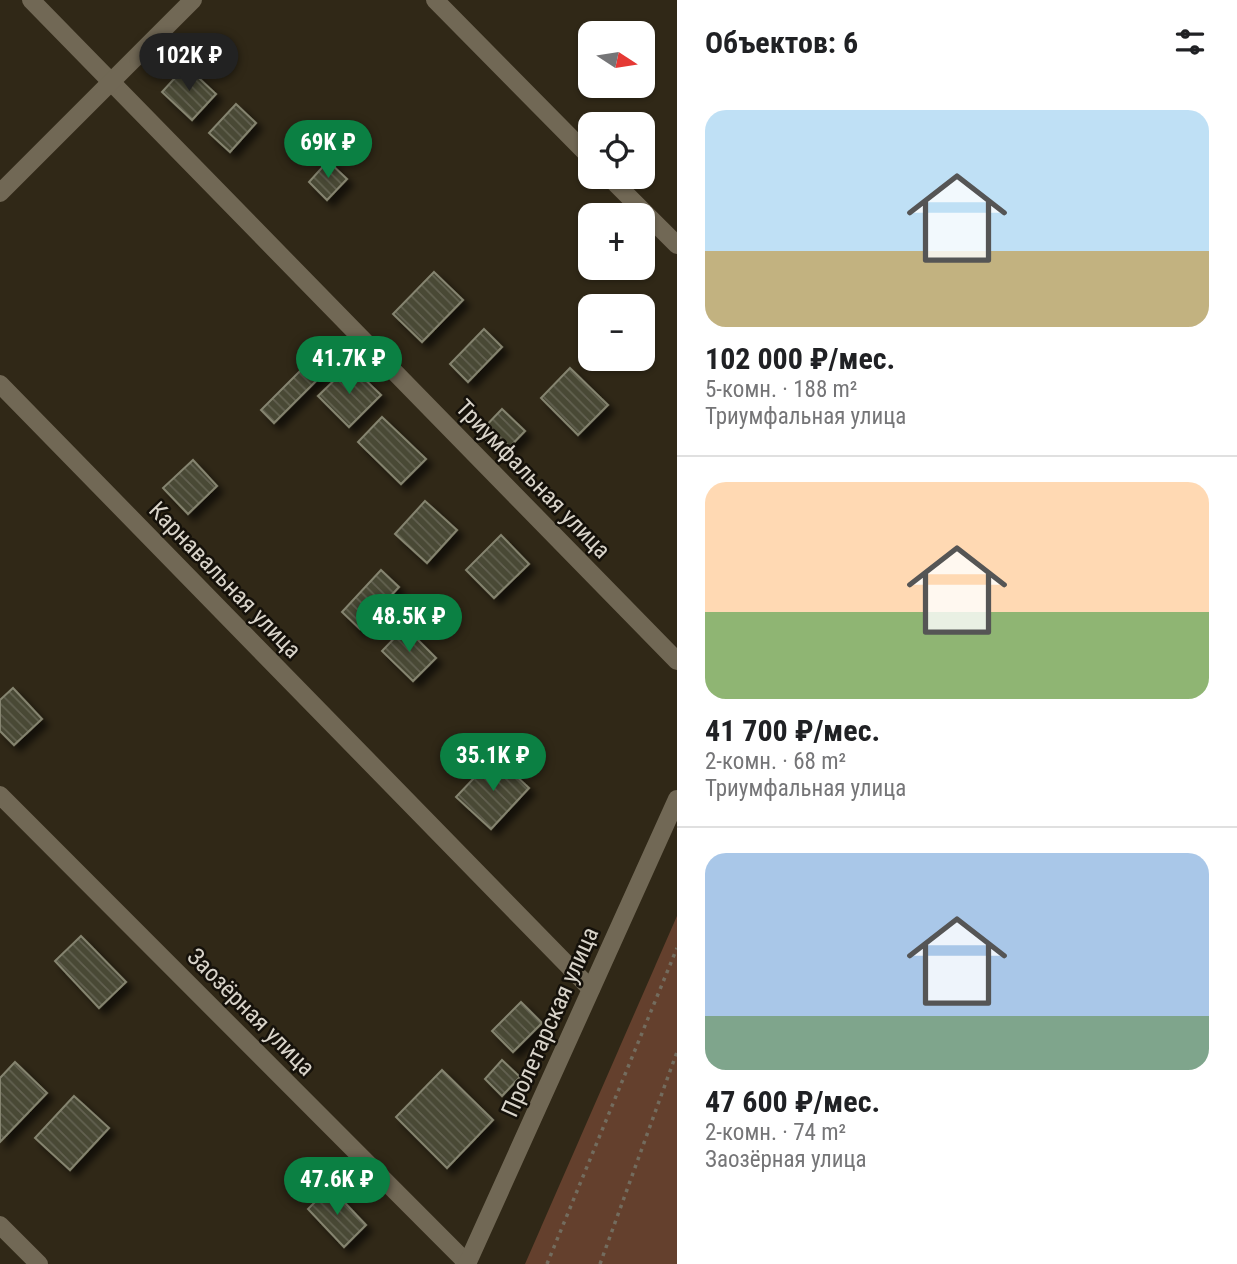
<!DOCTYPE html>
<html lang="ru">
<head>
<meta charset="utf-8">
<style>
	body { margin:0; font-family:"Roboto Condensed",sans-serif; background:#f6f6f6; color:#202124; height:100vh; display:flex; flex-direction:column; font-size:26px; white-space:nowrap }
	* { box-sizing:border-box; margin:0 }
	p { font-size:23px; color:#757577 }
	.icon { flex:none; width:38px; height:38px; fill:none; stroke:currentColor; stroke-width:2; stroke-linecap:round; stroke-linejoin:round }
	.map { position:relative; flex:1; overflow:hidden }
	.panel { display:flex; flex-direction:column; background:#fff; width:560px }
	.panel>* { flex:none }
	.needle { width:46px; rotate:102deg }
	.tools { position:absolute; left:578px; top:21px; display:grid; gap:14px }
	.tools a { display:grid; place-items:center; width:77px; height:77px; border-radius:14px; background:#fff; box-shadow:0 2px 5px #0004; font-size:35px }
	.price { position:absolute; translate:-50% -60px; padding:0 16px; border-radius:24px; background:#0b8043; color:#fff; font-size:23px; line-height:46px; filter:drop-shadow(0 2px 4px #0008) }
	.price::after { content:''; position:absolute; left:50%; top:42px; width:21px; height:16px; margin-left:-10px; background:inherit; clip-path:polygon(0 0,100% 0,50% 100%) }
	.price.current { background:#222; color:#fff }
	ul { padding:0; list-style:none }
	li { display:grid; align-content:center; gap:14px; height:371px; padding:0 28px }
	li+li { border-top:2px solid #e0e0e0 }
	li span { display:grid; place-items:center; height:217px; border-radius:21px; color:#555 }
	li>.icon { margin-inline-start:auto }
	span .icon { width:126px; height:126px; fill:#fffc; stroke-width:1 }
	li b { font-size:30px }
	h2 { display:flex; justify-content:space-between; align-items:center; height:84px; padding:0 28px; font-size:30px }
	main { display:flex; flex:1; min-height:0 }
	.map>svg:first-child { display:block }
	.green { fill:#64402d }
	.building { fill:url(#building-back-hatch); stroke:#85846f; stroke-width:2; filter:url(#shadow) }
	.lines { fill:none; stroke-linecap:round; stroke-linejoin:round }
	.path { stroke:#736c5e; stroke-width:3.5; stroke-dasharray:3.5 5; stroke-linecap:butt }
	.street { stroke:#716855; stroke-width:18 }
	.labels { text-anchor:middle; dominant-baseline:central; stroke-width:5; stroke-linejoin:round; paint-order:stroke }
	.street-label { font-size:24px; fill:#d9d4ca; stroke:#15110a }
</style>
</head>
<body>
<main>
<div class="map">
<svg width="677" height="1264" viewBox="0 0 677 1264">
	<defs>
		<pattern id="building-back-hatch" width="6" height="6" patternUnits="userSpaceOnUse" patternTransform="scale(1.75)"><rect width="6" height="6" fill="#494835"/><path d="M-1 5l2 2M0 0l6 6M5-1l2 2" fill="none" stroke="#636251"/></pattern>
		<filter id="shadow"><feDropShadow dx="6" dy="6" stdDeviation="3.5" flood-color="#0009"/></filter>
	</defs>
	<rect width="100%" height="100%" fill="#302817"/>
	<!-- green -->
	<polygon class="green" points="677,916 677,1264 525,1264"/>
	<!-- building -->
	<g class="building">
		<polygon points="186,66 216,94 192,120 162,92"/>
		<polygon points="236,104 256,123 230,152 209,133"/>
		<polygon points="328,161 347,179 327,200 309,182"/>
		<polygon points="434,272 463,300 422,342 393,314"/>
		<polygon points="484,329 502,347 468,382 450,364"/>
		<polygon points="323,348 336,361 274,423 261,410"/>
		<polygon points="350,365 381,395 349,427 318,396"/>
		<polygon points="570,368 608,405 578,435 541,398"/>
		<polygon points="502,409 525,431 502,455 479,433"/>
		<polygon points="382,417 426,459 401,484 358,442"/>
		<polygon points="193,460 217,486 188,514 163,488"/>
		<polygon points="425,501 457,530 427,563 395,534"/>
		<polygon points="501,535 529,564 494,598 466,570"/>
		<polygon points="381,570 399,587 360,629 342,612"/>
		<polygon points="405,627 436,658 413,681 382,651"/>
		<polygon points="13,688 42,719 14,745 0,731 0,700"/>
		<polygon points="495,756 529,788 491,829 456,797"/>
		<polygon points="81,936 126,982 99,1008 55,961"/>
		<polygon points="521,1002 542,1023 513,1052 492,1031"/>
		<polygon points="502,1060 520,1077 502,1096 485,1079"/>
		<polygon points="15,1062 47,1093 0,1142 0,1078"/>
		<polygon points="442,1070 493,1120 447,1168 396,1117"/>
		<polygon points="74,1096 109,1128 70,1170 35,1138"/>
		<polygon points="330,1187 366,1225 344,1247 308,1209"/>
	</g>
	<g class="lines">
		<!-- path -->
		<g class="path">
			<polyline points="547,1264 677,948"/>
			<polyline points="600,1264 677,1052"/>
		</g>
		<!-- street -->
		<g class="street">
			<polyline points="31,0 677,661"/>
			<polyline points="435,0 590,157"/>
			<polyline points="609,177 677,245"/>
			<polyline points="0,193 193,0"/>
			<polyline points="0,384 591,989"/>
			<polyline points="0,795 467,1263"/>
			<polyline points="0,1225 39,1264"/>
			<polyline points="467,1264 677,799"/>
		</g>
	</g>
	<g class="labels">
		<!-- street labels -->
		<g class="street-label">
			<text transform="translate(533 479) rotate(46)">Триумфальная улица</text>
			<text transform="translate(225 580) rotate(46)">Карнавальная улица</text>
			<text transform="translate(251 1012) rotate(45)">Заозёрная улица</text>
			<text transform="translate(550 1022) rotate(-66)">Пролетарская улица</text>
		</g>
	</g>
</svg>
<div class="tools">
<a><svg class="needle" viewBox="-14 -14 28 28"><path d="M0-13l5 13h-10z" fill="#e53935"/><path d="M0 13l5-13h-10z" fill="#757577"/></svg></a>
<a><svg class="icon" aria-label="locate" viewBox="0 0 24 24"><circle cx="12" cy="12" r="6"/><path d="M12 2v4M12 18v4M2 12h4M18 12h4"/></svg></a>
<a>+</a>
<a>−</a>
</div>
<b class="price current" style="left:189px;top:93px">102K ₽</b>
<b class="price" style="left:328px;top:180px">69K ₽</b>
<b class="price" style="left:349px;top:396px">41.7K ₽</b>
<b class="price" style="left:409px;top:654px">48.5K ₽</b>
<b class="price" style="left:493px;top:793px">35.1K ₽</b>
<b class="price" style="left:337px;top:1217px">47.6K ₽</b>
</div>
<section class="panel">
<h2>Объектов: 6<svg class="icon" aria-label="filters" viewBox="0 0 24 24"><path d="M4 7h16M4 17h16"/><circle cx="9" cy="7" r="2"/><circle cx="15" cy="17" r="2"/></svg></h2>
<ul>
<li><span style="background:linear-gradient(#bfe0f5 65%,#c2b280 0)"><svg class="icon" aria-label="home" viewBox="0 0 24 24"><path d="M3 11l9-7 9 7M6 9v11h12V9"/></svg></span><div><b>102 000 ₽/мес.</b><p>5-комн. · 188 m²</p><p>Триумфальная улица</p></div></li>
<li><span style="background:linear-gradient(#ffd9b3 60%,#8fb573 0)"><svg class="icon" aria-label="home" viewBox="0 0 24 24"><path d="M3 11l9-7 9 7M6 9v11h12V9"/></svg></span><div><b>41 700 ₽/мес.</b><p>2-комн. · 68 m²</p><p>Триумфальная улица</p></div></li>
<li><span style="background:linear-gradient(#a9c7e8 75%,#7fa58c 0)"><svg class="icon" aria-label="home" viewBox="0 0 24 24"><path d="M3 11l9-7 9 7M6 9v11h12V9"/></svg></span><div><b>47 600 ₽/мес.</b><p>2-комн. · 74 m²</p><p>Заозёрная улица</p></div></li>
</ul>
</section>
</main>
</body>
</html>
